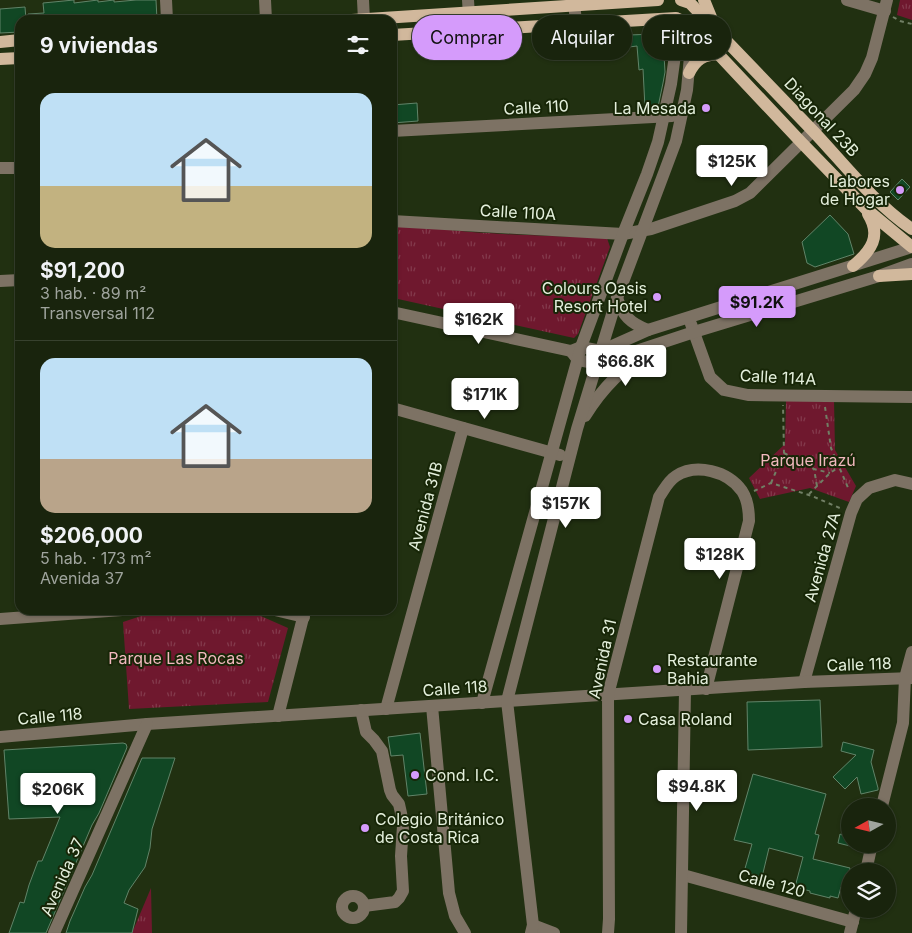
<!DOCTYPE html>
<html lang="es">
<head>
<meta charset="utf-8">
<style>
	body { margin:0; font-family:Inter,sans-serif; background:#26301b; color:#f1f3f6; height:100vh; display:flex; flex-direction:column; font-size:19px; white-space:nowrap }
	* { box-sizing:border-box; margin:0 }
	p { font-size:16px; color:#9fa49d }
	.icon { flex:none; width:28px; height:28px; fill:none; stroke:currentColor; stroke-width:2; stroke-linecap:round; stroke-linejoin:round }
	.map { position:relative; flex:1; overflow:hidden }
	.sheet { position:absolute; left:15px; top:15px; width:382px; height:600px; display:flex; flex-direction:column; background:#19240d; border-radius:15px; box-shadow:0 1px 4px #0004,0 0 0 1px #37412e }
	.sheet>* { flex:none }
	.top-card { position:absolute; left:412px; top:15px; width:424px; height:45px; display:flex; gap:10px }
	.needle { width:32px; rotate:262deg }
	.fabs { position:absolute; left:841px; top:798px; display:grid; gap:10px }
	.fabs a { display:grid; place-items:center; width:55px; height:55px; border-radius:50%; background:#19240d; box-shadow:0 1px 4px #0004,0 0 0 1px #37412e; font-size:25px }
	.price { position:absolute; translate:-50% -42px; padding:0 11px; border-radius:5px; background:#fff; color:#222; font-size:16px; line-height:32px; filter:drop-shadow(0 1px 2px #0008) }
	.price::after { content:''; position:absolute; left:50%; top:30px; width:15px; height:11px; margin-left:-8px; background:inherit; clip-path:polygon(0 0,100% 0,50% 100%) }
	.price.on { background:#d59bfb; color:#111 }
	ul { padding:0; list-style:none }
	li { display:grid; align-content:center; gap:10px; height:265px; padding:0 25px }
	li+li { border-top:1px solid #37412e }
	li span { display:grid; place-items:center; height:155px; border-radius:15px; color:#555 }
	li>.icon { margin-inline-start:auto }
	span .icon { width:90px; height:90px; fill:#fffc; stroke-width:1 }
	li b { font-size:21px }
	h2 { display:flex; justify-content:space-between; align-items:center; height:60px; padding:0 25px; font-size:21px }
	.tag { padding:0 18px; border-radius:22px; background:#19240d; box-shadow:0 1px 4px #0004,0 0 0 1px #37412e; font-size:18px; line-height:45px }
	.tag.on { background:#d59bfb; color:#111 }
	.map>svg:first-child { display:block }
	.park { fill:url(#park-tufts) }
	.building { fill:#114724; stroke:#618469 }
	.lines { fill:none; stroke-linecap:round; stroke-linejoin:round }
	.path { stroke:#717f65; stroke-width:2; stroke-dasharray:4 4; stroke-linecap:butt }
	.minor { stroke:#7d7264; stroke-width:12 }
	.major { stroke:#d1b89c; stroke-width:12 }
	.poi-dot { fill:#d59bfb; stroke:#172607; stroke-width:2 }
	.labels { text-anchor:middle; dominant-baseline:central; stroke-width:4; stroke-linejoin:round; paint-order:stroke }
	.street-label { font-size:16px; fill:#e4efdc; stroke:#172607 }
	.poi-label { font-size:16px; fill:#e4efdc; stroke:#172607; text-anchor:start }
	.park-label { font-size:16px; fill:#f1b8be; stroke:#172607 }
</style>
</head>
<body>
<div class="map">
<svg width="912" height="933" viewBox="0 0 912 933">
	<defs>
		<pattern id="park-tufts" width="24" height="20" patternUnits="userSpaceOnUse" patternTransform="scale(1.25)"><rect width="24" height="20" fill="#6f182e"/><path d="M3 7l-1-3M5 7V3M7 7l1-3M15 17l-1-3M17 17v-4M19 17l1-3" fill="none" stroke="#833a4c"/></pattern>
	</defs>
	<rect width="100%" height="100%" fill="#213011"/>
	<!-- park -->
	<g class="park">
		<polygon points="900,0 912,0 912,20 897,15"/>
		<path d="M399 224C429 227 458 232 488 233 527 236 567 236 607 238L610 247 578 334 574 338 398 299 396 228Z"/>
		<polygon points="834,400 835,450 856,486 849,502 810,488 760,499 749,478 785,444 786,401"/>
		<polygon points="150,610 247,610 288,628 268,702 129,709 123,622 141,616"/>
		<polygon points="151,888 152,933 132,933"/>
	</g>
	<!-- building -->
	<g class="building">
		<polygon points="74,0 74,3 98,0 98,2 114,0 114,2 136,0 156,0 157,20 29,20 28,14 44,13 43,3"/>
		<polygon points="25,7 26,20 20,20 20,32 0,33 0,9"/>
		<polygon points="656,34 663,38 665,72 663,83 658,107 645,108 643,69 639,70 637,46 629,47 629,35"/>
		<polygon points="417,103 418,121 392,123 392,105"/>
		<polygon points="902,179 910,187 898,200 890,192"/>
		<polygon points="830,215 848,234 854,254 815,267 807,263 802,242"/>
		<polygon points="820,700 822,747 748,750 747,702"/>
		<polygon points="420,733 427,794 408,796 403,755 391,756 388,737"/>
		<polygon points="843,742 874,750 871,762 878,788 878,790 861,794 857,777 845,789 833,777 856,755 841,751"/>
		<polygon points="123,743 126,744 127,747 126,750 99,813 92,825 46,933 9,933 20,902 24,903 29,885 38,861 42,861 60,817 9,819 4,750"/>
		<polygon points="142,758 175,758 152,829 150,848 145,867 129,890 124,903 138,909 132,933 66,933 70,921 85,887 92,875"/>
		<polygon points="753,774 826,794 815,834 819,835 813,859 850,868 846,888 841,887 838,898 830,896 830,898 810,893 810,891 795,887 803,857 769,848 762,877 744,872 752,844 734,840"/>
		<polygon points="847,816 850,816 850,846 838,843 840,834 842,835"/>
	</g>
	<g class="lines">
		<!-- path -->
		<g class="path">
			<polyline points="893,17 900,21 912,24"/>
			<polyline points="825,407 831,448 849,490"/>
			<polyline points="784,453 814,469"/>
			<polyline points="771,483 784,453 783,405"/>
			<polyline points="817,486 814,469 830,473"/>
			<polyline points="754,491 771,483 812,496 842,509"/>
			<polyline points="809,494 830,473 839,467"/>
		</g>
		<!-- minor -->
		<g class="minor">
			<polyline points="166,0 167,20"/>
			<polyline points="265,0 266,20"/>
			<polyline points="363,0 364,20"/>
			<polyline points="468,0 470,30"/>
			<polyline points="574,0 576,24"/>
			<polyline points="847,0 885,11"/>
			<polyline points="392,131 672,116"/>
			<polyline points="0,168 20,168"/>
			<polyline points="392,221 623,234 651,229 735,201 750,193 854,90 865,74 872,58 887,0"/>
			<polyline points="0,281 20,280"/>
			<path d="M617 298C623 316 630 323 648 330"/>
			<polyline points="392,312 571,351 581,347 601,351"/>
			<polyline points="691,324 710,377 724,390 748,395 912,397"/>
			<polyline points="571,351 578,360 597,364 694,332 879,276 912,264"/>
			<polyline points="601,351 648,330 912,247"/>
			<polyline points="392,408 560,455"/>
			<path d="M585 416C601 390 623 367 650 351"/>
			<polyline points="275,610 304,617"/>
			<polyline points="0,619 122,610"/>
			<polyline points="804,682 851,513 857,499 869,488 895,480 912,484"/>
			<polyline points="482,703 581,347 623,234 647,174 658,142 671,84 675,55 676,18"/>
			<polyline points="432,706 449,893 455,916 465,933"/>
			<polyline points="386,709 463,428"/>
			<polyline points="361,710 366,732 374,740 382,751 390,790 392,795 399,804 401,813 403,826 401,856 403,891 399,898 395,902 364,906"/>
			<polyline points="278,716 305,610"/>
			<polyline points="0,737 147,724 804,682 912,678"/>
			<polyline points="882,806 903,723 905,678 912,652"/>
			<polyline points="866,871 872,844"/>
			<polyline points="683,875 853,922"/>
			<circle cx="353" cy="907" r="11"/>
			<polyline points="533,925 554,933"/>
			<polyline points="54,933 147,724"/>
			<polyline points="531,933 533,925 507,701 577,429 617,298 676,141 687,90 690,56 690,24"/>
			<path d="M608 933 609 919 608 695 659 497C664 490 668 481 676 476 696 463 728 471 742 491 748 500 749 510 749 521L706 689"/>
			<polyline points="681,933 685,690"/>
			<polyline points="850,933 856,909"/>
		</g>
		<!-- major -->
		<g class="major">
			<path d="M681 0 690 3C731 46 773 89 814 132 845 165 874 203 912 229"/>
			<polyline points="704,0 713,22"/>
			<polyline points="352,20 658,0"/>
			<polyline points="392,35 676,18 690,24 801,142 866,209 912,247"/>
			<polyline points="0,42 20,40"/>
			<polyline points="0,59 20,58"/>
			<path d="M689 73C696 59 703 55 719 54"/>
			<path d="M853 266C871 251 882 236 868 214"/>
			<polyline points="879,276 912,274"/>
		</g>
	</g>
	<!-- markers -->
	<g class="poi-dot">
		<circle cx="706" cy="108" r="5"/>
		<circle cx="900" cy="190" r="5"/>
		<circle cx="657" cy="297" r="5"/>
		<circle cx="657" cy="669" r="5"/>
		<circle cx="628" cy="719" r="5"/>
		<circle cx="415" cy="775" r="5"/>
		<circle cx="365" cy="828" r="5"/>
	</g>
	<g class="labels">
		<!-- street labels -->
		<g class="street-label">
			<text transform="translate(536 107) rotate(-3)">Calle 110</text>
			<text transform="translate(822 117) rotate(47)">Diagonal 23B</text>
			<text transform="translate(518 212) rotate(3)">Calle 110A</text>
			<text transform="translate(778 377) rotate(3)">Calle 114A</text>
			<text transform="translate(425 506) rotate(-75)">Avenida 31B</text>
			<text transform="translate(822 557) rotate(-74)">Avenida 27A</text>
			<text transform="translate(602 659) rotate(-78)">Avenida 31</text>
			<text transform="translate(859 664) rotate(-2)">Calle 118</text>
			<text transform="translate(455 688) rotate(-4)">Calle 118</text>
			<text transform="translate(50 716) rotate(-5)">Calle 118</text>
			<text transform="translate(62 877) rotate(-66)">Avenida 37</text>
			<text transform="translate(772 883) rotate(15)">Calle 120</text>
		</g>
		<!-- poi labels -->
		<g class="poi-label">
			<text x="696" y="108" text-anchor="end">La Mesada</text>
			<text x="890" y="181" text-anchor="end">Labores<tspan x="890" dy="18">de Hogar</tspan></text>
			<text x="647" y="288" text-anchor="end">Colours Oasis<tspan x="647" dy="18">Resort Hotel</tspan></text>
			<text x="667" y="660">Restaurante<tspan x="667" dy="18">Bahia</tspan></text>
			<text x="638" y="719">Casa Roland</text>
			<text x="425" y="775">Cond. I.C.</text>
			<text x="375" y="819">Colegio Británico<tspan x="375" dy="18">de Costa Rica</tspan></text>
		</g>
		<!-- park labels -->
		<g class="park-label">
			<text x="808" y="460">Parque Irazú</text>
			<text x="176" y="658">Parque Las Rocas</text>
		</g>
	</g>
</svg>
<div class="fabs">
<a><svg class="needle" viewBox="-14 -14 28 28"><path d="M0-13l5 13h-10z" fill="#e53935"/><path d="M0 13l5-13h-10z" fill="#9fa49d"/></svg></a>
<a><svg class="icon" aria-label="layers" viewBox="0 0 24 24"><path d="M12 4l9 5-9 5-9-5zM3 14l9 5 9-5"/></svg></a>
</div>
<b class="price" style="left:732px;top:187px">$125K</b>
<b class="price on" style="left:757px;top:328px">$91.2K</b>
<b class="price" style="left:479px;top:345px">$162K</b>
<b class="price" style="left:626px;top:387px">$66.8K</b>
<b class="price" style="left:485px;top:420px">$171K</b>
<b class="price" style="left:566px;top:529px">$157K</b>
<b class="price" style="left:720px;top:580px">$128K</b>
<b class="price" style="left:697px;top:812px">$94.8K</b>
<b class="price" style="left:58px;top:815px">$206K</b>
<div class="top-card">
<a class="tag on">Comprar</a>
<a class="tag">Alquilar</a>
<a class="tag">Filtros</a>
</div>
<section class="sheet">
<h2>9 viviendas<svg class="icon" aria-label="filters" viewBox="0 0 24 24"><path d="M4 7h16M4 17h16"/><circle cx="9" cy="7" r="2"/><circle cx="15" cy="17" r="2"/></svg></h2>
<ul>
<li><span style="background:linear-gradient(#bfe0f5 60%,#c2b280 0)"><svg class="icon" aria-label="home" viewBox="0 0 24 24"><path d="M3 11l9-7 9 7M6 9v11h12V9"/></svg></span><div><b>$91,200</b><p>3 hab. · 89 m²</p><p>Transversal 112</p></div></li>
<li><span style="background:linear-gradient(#bfe0f5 65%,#b9a48a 0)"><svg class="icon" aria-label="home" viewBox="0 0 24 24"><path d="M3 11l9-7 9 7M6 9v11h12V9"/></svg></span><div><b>$206,000</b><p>5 hab. · 173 m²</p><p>Avenida 37</p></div></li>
</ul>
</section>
</div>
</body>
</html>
